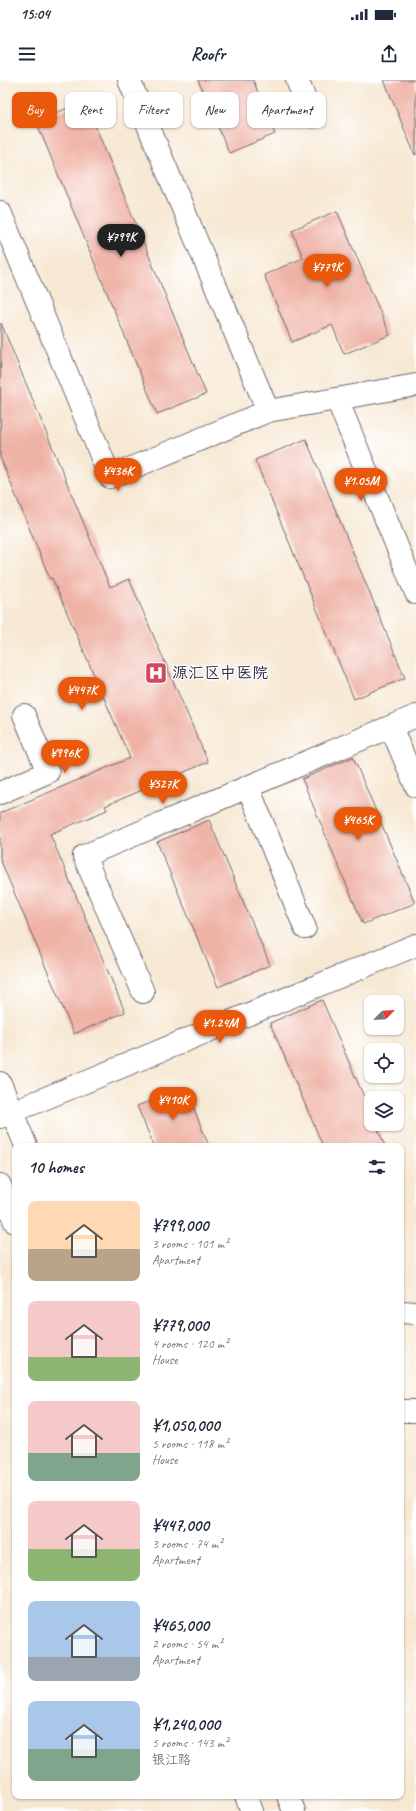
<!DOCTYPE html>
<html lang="en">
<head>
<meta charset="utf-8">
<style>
	body { margin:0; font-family:Caveat,"LXGW WenKai TC",sans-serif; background:#f2f2f3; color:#1f2937; height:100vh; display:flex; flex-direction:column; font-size:15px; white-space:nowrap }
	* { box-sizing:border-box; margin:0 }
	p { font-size:13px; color:#747a83 }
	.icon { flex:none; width:22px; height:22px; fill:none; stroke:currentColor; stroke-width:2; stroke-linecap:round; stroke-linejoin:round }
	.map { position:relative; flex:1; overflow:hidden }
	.panel { position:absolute; left:12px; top:1063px; width:392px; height:656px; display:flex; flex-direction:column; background:#fff; border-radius:8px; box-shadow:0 1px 3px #0004 }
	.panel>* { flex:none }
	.banner { position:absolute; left:12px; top:12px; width:392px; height:36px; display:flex; gap:8px }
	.needle { width:26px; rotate:66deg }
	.tools { position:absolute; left:364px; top:915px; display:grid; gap:8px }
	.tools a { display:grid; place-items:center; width:40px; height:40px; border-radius:8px; background:#fff; box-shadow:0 1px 3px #0004; font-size:20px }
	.price { position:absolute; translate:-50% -34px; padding:0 9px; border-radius:14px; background:#ea580c; color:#fff; font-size:13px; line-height:26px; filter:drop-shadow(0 1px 2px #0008) }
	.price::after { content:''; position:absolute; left:50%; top:24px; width:12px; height:9px; margin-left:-6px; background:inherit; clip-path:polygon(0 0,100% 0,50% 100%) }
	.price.current { background:#222; color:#fff }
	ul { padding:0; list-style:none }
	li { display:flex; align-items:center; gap:12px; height:100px; padding:0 16px }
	li span { display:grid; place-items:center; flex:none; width:112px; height:80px; border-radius:8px; color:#555 }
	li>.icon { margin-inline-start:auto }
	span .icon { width:48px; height:48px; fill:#fffc; stroke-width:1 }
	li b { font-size:17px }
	h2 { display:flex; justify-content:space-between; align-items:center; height:48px; padding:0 16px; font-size:17px }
	.chip { padding:0 14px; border-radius:8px; background:#fff; box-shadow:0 1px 3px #0004; font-size:14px; line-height:36px }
	.chip.current { background:#ea580c; color:#fff }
	.status { display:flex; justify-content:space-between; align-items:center; height:28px; padding:0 20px; background:#fff; direction:ltr }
	.status svg { height:11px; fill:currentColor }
	header { display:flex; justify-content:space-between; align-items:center; height:52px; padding:0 16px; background:#fff; font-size:18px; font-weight:600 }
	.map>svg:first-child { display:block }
	.building { fill:#efb3a6 }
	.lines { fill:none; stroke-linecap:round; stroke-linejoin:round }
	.minor-casing { stroke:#6d6770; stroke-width:24 }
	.minor { stroke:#fff; stroke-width:22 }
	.labels { text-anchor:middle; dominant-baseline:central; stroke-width:3; stroke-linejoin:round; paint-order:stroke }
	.poi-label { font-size:16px; fill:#22223b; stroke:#fff; text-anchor:start }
</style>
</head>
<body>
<div class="status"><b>15:04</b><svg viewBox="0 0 49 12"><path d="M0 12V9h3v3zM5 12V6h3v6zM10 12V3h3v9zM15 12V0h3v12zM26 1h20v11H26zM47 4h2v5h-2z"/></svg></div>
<header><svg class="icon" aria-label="menu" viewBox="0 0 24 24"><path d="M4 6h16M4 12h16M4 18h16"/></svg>Roofr<svg class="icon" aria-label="share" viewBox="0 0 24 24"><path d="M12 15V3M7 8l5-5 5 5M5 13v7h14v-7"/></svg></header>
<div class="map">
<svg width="416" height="1731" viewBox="0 0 416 1731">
	<rect width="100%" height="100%" fill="#fff"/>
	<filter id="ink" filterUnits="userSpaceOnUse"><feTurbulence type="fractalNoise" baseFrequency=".025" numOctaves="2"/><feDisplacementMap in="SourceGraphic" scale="8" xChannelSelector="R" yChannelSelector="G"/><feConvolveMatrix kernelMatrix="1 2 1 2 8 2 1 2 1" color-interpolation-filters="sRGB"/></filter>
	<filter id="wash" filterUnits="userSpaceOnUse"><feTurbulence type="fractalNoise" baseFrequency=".012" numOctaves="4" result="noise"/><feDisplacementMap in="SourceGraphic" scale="16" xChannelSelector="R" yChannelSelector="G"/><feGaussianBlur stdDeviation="0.9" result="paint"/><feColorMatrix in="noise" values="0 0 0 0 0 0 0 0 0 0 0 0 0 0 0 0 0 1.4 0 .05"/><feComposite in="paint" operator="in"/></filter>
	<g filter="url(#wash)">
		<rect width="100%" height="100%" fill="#f7e8d3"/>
		<g id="blocks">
			<!-- building -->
			<g class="building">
				<polygon points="198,0 253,0 275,54 229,73"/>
				<polygon points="384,0 416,0 416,75 415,75"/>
				<polygon points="85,21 206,314 157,334 36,41"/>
				<polygon points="337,131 390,255 344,274 332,245 292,262 264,195 303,178 292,150"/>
				<polygon points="1,243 110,507 129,499 208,682 105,726 107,730 50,754 125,932 74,954 0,779 0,733 130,678 52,498 50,499 0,377"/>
				<polygon points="306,359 405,598 354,619 255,380"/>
				<polygon points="353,677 415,823 363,844 302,699"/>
				<polygon points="209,740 270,885 218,907 157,762"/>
				<polygon points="322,920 371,1033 371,1044 376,1044 385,1066 323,1066 270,943"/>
				<polygon points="185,1007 209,1066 154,1066 137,1026"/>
			</g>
		</g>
	</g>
	<g filter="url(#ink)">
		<use href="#blocks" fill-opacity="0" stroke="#6d6770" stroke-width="1"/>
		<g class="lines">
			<!-- minor casing -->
			<g class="minor-casing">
				<g id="minor">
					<polyline points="129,0 268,331"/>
					<polyline points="297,0 312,36"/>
					<polyline points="0,132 110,397 268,331 416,305"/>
					<polyline points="337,319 416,513"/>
					<polyline points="391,647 416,706"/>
					<polyline points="248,707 305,848"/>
					<polyline points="0,713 48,692 24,635"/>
					<polyline points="143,912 84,776 416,636"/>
					<polyline points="0,1003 26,1066"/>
					<polyline points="0,1037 416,865"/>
					<polyline points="0,1105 15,1142"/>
					<polyline points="401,1232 416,1233"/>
					<polyline points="401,1331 416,1331"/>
					<polyline points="246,1716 252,1731"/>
					<polyline points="288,1716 294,1731"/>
				</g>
			</g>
			<!-- minor -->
			<use href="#minor" class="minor"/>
		</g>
	</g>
	<!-- icons -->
	<defs>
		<g id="hospital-square" transform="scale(1.15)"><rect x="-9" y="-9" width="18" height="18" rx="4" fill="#d1495b" stroke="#fff"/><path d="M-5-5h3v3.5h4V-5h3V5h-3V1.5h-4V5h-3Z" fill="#fff"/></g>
	</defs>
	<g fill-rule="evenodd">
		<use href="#hospital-square" x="156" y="593"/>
	</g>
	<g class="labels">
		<!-- poi labels -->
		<g class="poi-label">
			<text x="172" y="593">源汇区中医院</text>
		</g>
	</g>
</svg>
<div class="tools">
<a><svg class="needle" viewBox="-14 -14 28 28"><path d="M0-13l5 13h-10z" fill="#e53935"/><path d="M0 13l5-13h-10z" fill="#747a83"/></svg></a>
<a><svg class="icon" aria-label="locate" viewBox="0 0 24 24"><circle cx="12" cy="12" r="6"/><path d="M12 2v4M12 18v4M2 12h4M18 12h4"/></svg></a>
<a><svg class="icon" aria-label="layers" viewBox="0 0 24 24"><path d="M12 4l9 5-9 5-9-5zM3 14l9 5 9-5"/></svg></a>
</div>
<b class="price current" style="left:121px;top:178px">¥799K</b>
<b class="price" style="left:327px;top:208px">¥779K</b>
<b class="price" style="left:118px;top:412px">¥436K</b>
<b class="price" style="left:361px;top:422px">¥1.05M</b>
<b class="price" style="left:82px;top:631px">¥447K</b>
<b class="price" style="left:65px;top:694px">¥996K</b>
<b class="price" style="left:163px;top:725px">¥527K</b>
<b class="price" style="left:358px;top:761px">¥465K</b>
<b class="price" style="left:220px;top:964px">¥1.24M</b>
<b class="price" style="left:173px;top:1041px">¥410K</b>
<div class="banner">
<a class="chip current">Buy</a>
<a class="chip">Rent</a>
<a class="chip">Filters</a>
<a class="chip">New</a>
<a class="chip">Apartment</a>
</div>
<section class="panel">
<h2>10 homes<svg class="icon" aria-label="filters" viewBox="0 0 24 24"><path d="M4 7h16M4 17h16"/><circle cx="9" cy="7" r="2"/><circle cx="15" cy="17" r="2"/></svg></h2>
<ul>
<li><span style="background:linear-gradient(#ffd9b3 60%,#b9a48a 0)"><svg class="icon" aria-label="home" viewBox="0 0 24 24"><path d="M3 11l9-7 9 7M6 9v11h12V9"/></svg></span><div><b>¥799,000</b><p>3 rooms · 101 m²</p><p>Apartment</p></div></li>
<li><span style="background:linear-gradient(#f6c9c9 70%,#8fb573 0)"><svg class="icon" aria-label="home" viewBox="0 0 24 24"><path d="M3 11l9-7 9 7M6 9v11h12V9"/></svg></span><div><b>¥779,000</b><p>4 rooms · 120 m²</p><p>House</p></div></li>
<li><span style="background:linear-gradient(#f6c9c9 65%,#7fa58c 0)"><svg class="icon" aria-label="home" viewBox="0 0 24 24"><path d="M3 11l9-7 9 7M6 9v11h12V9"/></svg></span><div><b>¥1,050,000</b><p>5 rooms · 118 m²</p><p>House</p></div></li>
<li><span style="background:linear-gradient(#f6c9c9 60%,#8fb573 0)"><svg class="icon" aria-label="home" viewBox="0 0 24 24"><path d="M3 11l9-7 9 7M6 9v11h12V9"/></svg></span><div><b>¥447,000</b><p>3 rooms · 74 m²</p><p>Apartment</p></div></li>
<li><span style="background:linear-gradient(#a9c7e8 70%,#9aa5b1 0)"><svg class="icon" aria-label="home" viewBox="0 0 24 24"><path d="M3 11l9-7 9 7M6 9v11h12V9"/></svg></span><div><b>¥465,000</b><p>2 rooms · 54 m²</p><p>Apartment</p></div></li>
<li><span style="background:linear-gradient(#a9c7e8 60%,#7fa58c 0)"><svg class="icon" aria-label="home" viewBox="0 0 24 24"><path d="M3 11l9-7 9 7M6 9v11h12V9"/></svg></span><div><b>¥1,240,000</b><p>5 rooms · 143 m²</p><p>银江路</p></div></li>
</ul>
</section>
</div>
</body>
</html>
